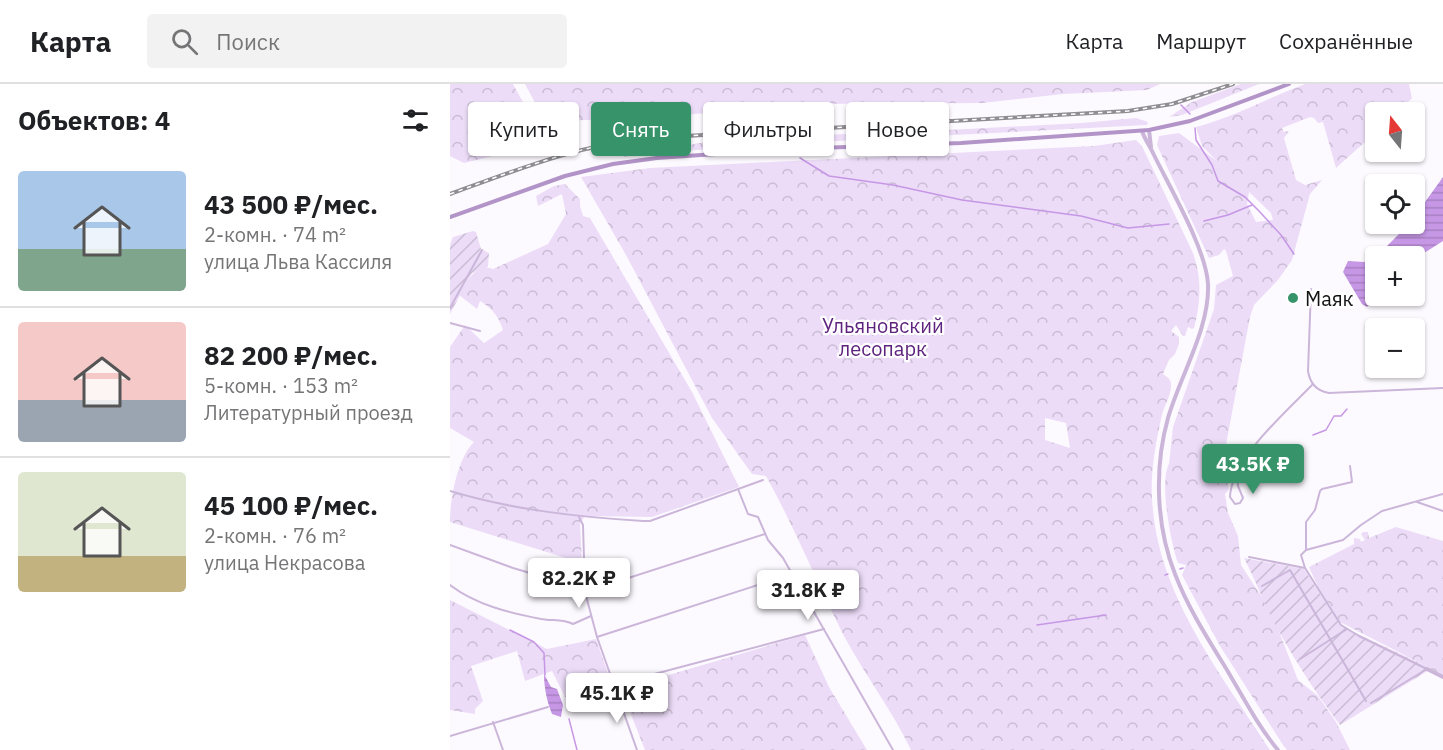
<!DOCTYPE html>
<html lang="ru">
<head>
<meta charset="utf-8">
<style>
	body { margin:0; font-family:"IBM Plex Sans",sans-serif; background:#f2f2f2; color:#202124; height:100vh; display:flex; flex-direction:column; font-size:22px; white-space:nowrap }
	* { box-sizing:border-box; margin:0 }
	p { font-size:20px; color:#757577 }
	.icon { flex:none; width:33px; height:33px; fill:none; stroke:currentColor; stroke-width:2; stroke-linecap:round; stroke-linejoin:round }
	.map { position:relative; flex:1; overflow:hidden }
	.side { display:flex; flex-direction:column; background:#fff; width:450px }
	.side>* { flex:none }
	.guide { position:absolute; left:18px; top:18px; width:570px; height:54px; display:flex; gap:12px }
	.needle { width:39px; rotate:343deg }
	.buttons { position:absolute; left:915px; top:18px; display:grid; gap:12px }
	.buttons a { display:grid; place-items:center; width:60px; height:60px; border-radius:6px; background:#fff; box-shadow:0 2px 4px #0004; font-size:30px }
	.price { position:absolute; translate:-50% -51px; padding:0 14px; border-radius:6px; background:#fff; color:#222; font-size:20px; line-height:39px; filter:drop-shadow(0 2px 3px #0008) }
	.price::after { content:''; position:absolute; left:50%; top:36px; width:18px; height:14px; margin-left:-9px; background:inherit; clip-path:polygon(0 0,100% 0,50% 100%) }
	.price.selected { background:#37936a; color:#fff }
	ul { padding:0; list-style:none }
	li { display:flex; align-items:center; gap:18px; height:150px; padding:0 18px }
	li+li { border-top:2px solid #e0e0e0 }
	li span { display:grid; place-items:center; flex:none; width:168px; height:120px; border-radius:6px; color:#555 }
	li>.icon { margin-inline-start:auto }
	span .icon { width:72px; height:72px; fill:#fffc; stroke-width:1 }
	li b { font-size:26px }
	h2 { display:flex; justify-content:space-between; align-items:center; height:72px; padding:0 18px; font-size:26px }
	.chip { padding:0 21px; border-radius:6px; background:#fff; box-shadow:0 2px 4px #0004; font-size:21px; line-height:54px }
	.chip.selected { background:#37936a; color:#fff }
	header { display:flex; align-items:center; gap:36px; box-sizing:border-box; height:84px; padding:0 30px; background:#fff; border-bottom:2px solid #e0e0e0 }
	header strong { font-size:28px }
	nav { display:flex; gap:33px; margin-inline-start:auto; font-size:21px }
	.search { width:420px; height:54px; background:#f2f2f2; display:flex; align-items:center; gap:15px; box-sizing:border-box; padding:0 21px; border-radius:6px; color:#757577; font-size:22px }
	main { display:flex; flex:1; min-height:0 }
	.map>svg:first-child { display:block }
	.forest { fill:url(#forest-crowns); fill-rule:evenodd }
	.garden { fill:url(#garden-furrows) }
	.water { fill:url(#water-rules) }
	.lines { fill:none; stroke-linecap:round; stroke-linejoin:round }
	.stream { stroke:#c697e5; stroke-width:1.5 }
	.minor { stroke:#cbb6da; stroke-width:2 }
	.tertiary { stroke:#cbb6da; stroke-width:4 }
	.secondary { stroke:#b394c8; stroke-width:4 }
	.rail-casing { stroke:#8f8d91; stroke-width:4 }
	.rail { stroke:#fff; stroke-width:1.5; stroke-dasharray:4.5; stroke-linecap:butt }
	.poi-dot { fill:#37936a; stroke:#fff; stroke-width:2 }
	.labels { text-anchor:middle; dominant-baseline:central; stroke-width:4.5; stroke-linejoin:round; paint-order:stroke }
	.poi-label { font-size:20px; fill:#131214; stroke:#fff; text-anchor:start }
	.park-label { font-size:20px; fill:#5e237e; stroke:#fff }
</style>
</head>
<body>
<header>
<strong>Карта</strong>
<div class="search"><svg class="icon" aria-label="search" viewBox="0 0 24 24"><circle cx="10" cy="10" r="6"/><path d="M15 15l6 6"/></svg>Поиск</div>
<nav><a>Карта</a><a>Маршрут</a><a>Сохранённые</a></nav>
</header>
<main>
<section class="side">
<h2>Объектов: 4<svg class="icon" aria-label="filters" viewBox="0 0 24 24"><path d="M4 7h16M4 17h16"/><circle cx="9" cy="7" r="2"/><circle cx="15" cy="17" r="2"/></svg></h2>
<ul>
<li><span style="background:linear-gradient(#a9c7e8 65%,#7fa58c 0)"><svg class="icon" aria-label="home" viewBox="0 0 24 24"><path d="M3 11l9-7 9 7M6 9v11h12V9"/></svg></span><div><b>43 500 ₽/мес.</b><p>2-комн. · 74 m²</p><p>улица Льва Кассиля</p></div></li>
<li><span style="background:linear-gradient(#f6c9c9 65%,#9aa5b1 0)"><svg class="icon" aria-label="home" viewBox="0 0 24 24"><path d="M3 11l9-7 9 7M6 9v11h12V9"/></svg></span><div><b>82 200 ₽/мес.</b><p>5-комн. · 153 m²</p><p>Литературный проезд</p></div></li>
<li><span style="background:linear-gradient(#dfe7d0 70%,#c2b280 0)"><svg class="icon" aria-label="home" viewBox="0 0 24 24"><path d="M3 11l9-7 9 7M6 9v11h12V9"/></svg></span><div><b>45 100 ₽/мес.</b><p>2-комн. · 76 m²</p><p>улица Некрасова</p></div></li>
</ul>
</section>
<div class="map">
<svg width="993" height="666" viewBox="0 0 993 666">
	<defs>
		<pattern id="forest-crowns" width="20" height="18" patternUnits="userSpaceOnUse" patternTransform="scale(1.5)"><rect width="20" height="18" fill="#ecdcf8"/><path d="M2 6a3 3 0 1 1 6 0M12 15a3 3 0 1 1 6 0" fill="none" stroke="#cabcd4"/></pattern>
		<pattern id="garden-furrows" width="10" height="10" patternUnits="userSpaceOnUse" patternTransform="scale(1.5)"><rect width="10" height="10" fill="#ecdcf8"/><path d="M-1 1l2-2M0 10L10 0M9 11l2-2" fill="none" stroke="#cabcd4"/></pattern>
		<pattern id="water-rules" width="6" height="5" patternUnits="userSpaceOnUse" patternTransform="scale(1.5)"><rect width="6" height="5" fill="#c697e5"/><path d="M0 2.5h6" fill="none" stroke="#a981c4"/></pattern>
	</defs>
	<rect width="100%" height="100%" fill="#fdfaff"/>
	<!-- forest -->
	<g class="forest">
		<polygon points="0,0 63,0 81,33 82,41 51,63 50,68 47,71 14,79 0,72"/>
		<polygon points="75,0 710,0 697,6 613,10 532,19 356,20 201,34 105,37 90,28"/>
		<polygon points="791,0 809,0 732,31 719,33 742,18"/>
		<path d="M855 0H959L962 14 948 28H926L925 49 886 84 873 38 868 39 864 34 860 33 832 44 834 48 839 47 834 54 846 96 855 101 872 96 860 110 842 176 828 196 804 221 800 233 772 382 773 393 777 397 779 405 775 410 778 429 788 452 791 481 821 527 848 596 868 612 886 638 900 666H837L833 661 770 562 732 491 736 481 728 479C721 460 709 398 719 380L723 343 764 225 766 201 783 192 776 167 774 165 769 171 759 174 707 61 709 52 729 49 767 77 752 62 746 43C784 33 818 14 855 0ZM799 108 821 129 823 136 806 138 797 120Z"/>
		<polygon points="686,34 698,38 697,41 367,58 218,68 173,73 186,66 204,62 227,63 256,58 336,52 460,48 632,39"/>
		<path d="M686 56 692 62 743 169C752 194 751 218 744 244L742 245 738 243 735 252H733L726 241 721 247 729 253V260L725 270 719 276 713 290C717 293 721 295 721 300 722 310 714 322 712 331 705 361 699 395 703 426 711 515 773 593 820 666H461C442 626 415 591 394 552 367 499 345 444 316 392L302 390 262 334 176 171 131 93 200 84 644 62ZM595 334 616 339 620 364 595 356Z"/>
		<path d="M115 100 130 115V122L133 132 140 134 242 308 289 403 202 433 135 432 130 439 132 479 0 438C0 415 7 375 24 358L0 344V263L15 241 34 259 53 246C48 232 43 225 30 217L27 225 9 211C17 198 25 179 43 185L98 160 116 130 112 110 88 122 86 112 104 102Z"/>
		<polygon points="946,443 993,457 993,591 890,538 868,503 859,483 904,460 904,454 910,455 911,458 915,456 911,450 913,448 918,448 919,454"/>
		<polygon points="0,516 97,565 146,555 162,601 129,613 115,613 102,587 75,597 67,567 21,582 33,617 25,625 25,630 0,626"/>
		<polygon points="355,551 379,603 417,666 195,666 171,605"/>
	</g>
	<!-- garden -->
	<g class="garden">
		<polygon points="23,147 26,148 31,165 39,169 38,183 22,189 0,230 0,161 3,153"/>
		<path d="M794 474 854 485 891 542 976 582 979 586 890 641C862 604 835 562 815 520 808 505 802 489 794 474Z"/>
	</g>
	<!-- water -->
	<g class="water">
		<polygon points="993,93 993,157 971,171 927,172 959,140 964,140 965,132"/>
		<path d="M925 174C926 188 930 214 917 223L912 220 893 188 898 177 914 178Z"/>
		<path d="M94 590 101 603 107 605 113 621 111 633 102 630C97 618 94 603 94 590Z"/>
	</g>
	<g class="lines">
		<!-- stream -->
		<g class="stream">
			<polyline points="731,21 740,30"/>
			<polyline points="745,44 746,56 762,81 768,97 795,113 809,127 831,151 844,170"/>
			<polyline points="322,59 336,59"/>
			<polyline points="350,74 379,92 443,101 512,116 631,132 678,144 719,140"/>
			<polyline points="754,137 778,131 802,121"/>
			<polyline points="863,351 876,346 884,332 891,332 897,325"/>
			<polyline points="730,485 733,484"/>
			<polyline points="715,491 718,490"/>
			<polyline points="587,541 656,531"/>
			<polyline points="60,546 84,558 94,569 95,591"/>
			<polyline points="119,635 127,666"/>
		</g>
		<!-- minor -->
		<g class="minor">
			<path d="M861 205 858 287C860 300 867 307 879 309L993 304"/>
			<polyline points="0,224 32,166"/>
			<polyline points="0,239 30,247"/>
			<path d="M787 389 788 402 793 414 790 419 785 420 780 413C781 375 837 327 863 300"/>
			<polyline points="288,405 298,430 308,433 318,456 333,474 443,666"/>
			<path d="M0 407C63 426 128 433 193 437H200L313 396"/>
			<polyline points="967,418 993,427"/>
			<polyline points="129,433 133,441 135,508 147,553 187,666"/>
			<polyline points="0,461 63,484 134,505"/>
			<polyline points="856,466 856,438 865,426 870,407 872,405 902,398 900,382"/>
			<polyline points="799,473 855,484"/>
			<path d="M0 501C26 521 60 529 91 535 103 537 113 535 123 540L141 532"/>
			<polyline points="812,502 840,486 916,617"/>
			<polyline points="135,508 315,450"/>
			<polyline points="147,553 342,490"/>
			<polyline points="850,575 897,545"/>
			<polyline points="977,585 909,552 891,541 855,484 851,471 856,466 893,456 911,441 932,427 993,410"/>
			<polyline points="139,611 193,593 374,545"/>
			<polyline points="921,619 977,585"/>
			<polyline points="43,638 53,666"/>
			<polyline points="0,652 98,623"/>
		</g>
		<!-- tertiary -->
		<g class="tertiary">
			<polyline points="699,46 701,63"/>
			<path d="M692 47C695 56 700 62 704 71 720 104 756 165 758 200 760 244 730 292 718 334 704 384 706 442 725 490 738 524 758 555 777 586 793 613 808 642 828 666"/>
			<polyline points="977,585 993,593"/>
		</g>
		<!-- secondary -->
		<polyline class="secondary" points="0,133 115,92 163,80 207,74 339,65 511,59 699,46 740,37 839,0"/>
		<!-- rail casing -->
		<g class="rail-casing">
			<path id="rail" d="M0 110C66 86 131 60 201 54L678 27 722 20 783 0"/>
		</g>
		<!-- rail -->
		<use href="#rail" class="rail"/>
	</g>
	<!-- markers -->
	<circle class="poi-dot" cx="843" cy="214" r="6"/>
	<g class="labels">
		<!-- poi labels -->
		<g class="poi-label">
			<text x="855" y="214">Маяк</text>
		</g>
		<!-- park labels -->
		<g class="park-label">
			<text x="433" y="241">Ульяновский<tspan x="433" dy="23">лесопарк</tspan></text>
		</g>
	</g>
</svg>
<div class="buttons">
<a><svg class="needle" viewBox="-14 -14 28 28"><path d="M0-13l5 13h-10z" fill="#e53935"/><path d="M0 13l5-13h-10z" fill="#757577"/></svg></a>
<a><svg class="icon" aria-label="locate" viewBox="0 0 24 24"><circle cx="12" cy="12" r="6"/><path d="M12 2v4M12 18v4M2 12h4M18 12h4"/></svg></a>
<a>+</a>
<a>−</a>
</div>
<b class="price selected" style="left:803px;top:411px">43.5K ₽</b>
<b class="price" style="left:129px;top:525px">82.2K ₽</b>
<b class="price" style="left:358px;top:537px">31.8K ₽</b>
<b class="price" style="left:167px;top:640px">45.1K ₽</b>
<div class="guide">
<a class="chip">Купить</a>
<a class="chip selected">Снять</a>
<a class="chip">Фильтры</a>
<a class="chip">Новое</a>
</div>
</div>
</main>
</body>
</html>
